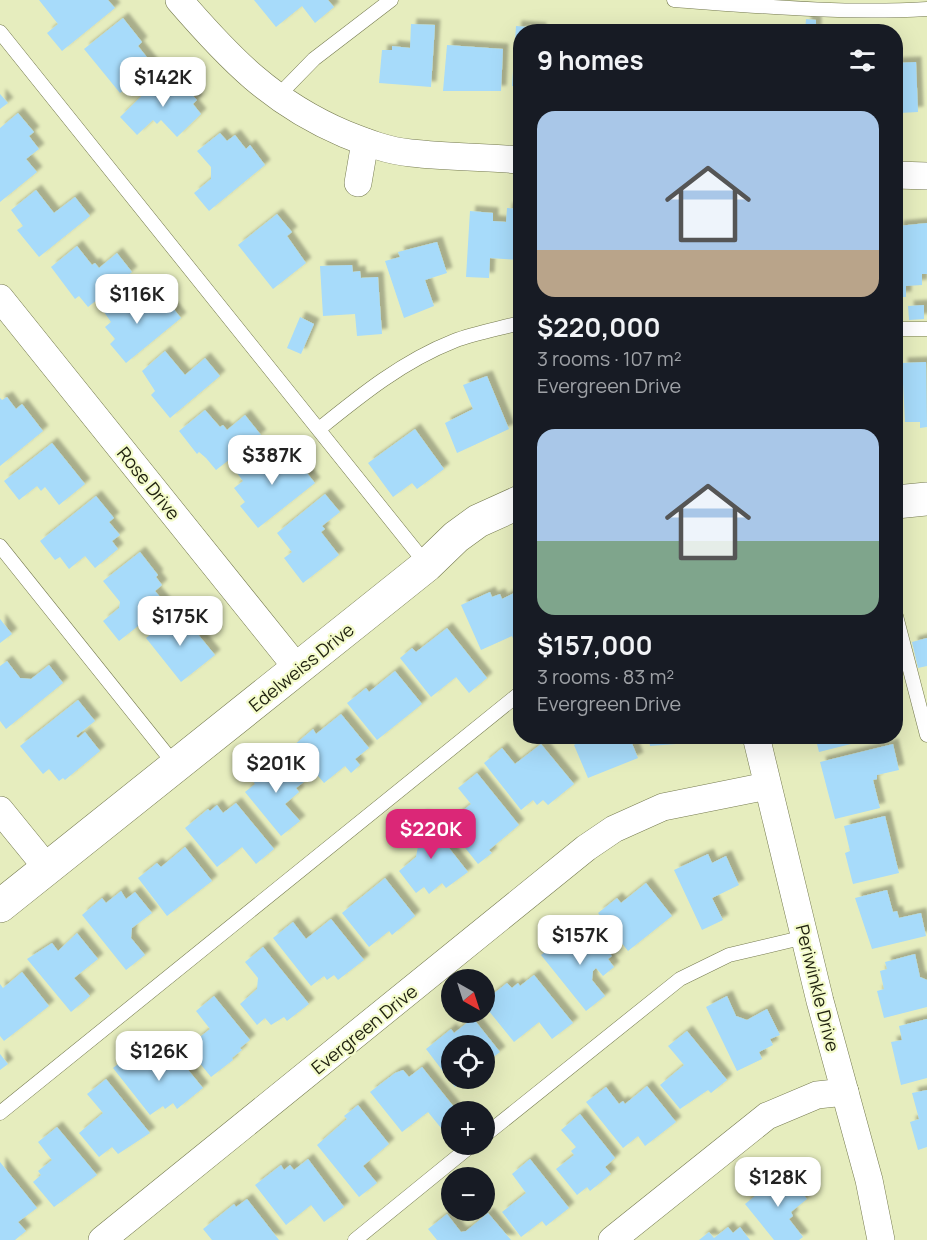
<!DOCTYPE html>
<html lang="en">
<head>
<meta charset="utf-8">
<style>
	body { margin:0; font-family:Manrope,sans-serif; background:#242831; color:#f1f3f6; height:100vh; display:flex; flex-direction:column; font-size:22px; white-space:nowrap }
	* { box-sizing:border-box; margin:0 }
	p { font-size:20px; color:#9ea1a6 }
	.icon { flex:none; width:33px; height:33px; fill:none; stroke:currentColor; stroke-width:2; stroke-linecap:round; stroke-linejoin:round }
	.map { position:relative; flex:1; overflow:hidden }
	.drawer { position:absolute; left:513px; top:24px; width:390px; height:720px; display:flex; flex-direction:column; background:#171b24; border-radius:24px; box-shadow:0 6px 24px #0002 }
	.drawer>* { flex:none }
	.needle { width:39px; rotate:141deg }
	.buttons { position:absolute; left:441px; top:969px; display:grid; gap:12px }
	.buttons a { display:grid; place-items:center; width:54px; height:54px; border-radius:50%; background:#171b24; box-shadow:0 6px 24px #0002; font-size:30px }
	.price { position:absolute; translate:-50% -51px; padding:0 14px; border-radius:12px; background:#fff; color:#222; font-size:20px; line-height:39px; filter:drop-shadow(0 2px 3px #0008) }
	.price::after { content:''; position:absolute; left:50%; top:36px; width:18px; height:14px; margin-left:-9px; background:inherit; clip-path:polygon(0 0,100% 0,50% 100%) }
	.price.active { background:#db2777; color:#fff }
	ul { padding:0; list-style:none }
	li { display:grid; align-content:center; gap:12px; height:318px; padding:0 24px }
	li span { display:grid; place-items:center; height:186px; border-radius:18px; color:#555 }
	li>.icon { margin-inline-start:auto }
	span .icon { width:108px; height:108px; fill:#fffc; stroke-width:1 }
	li b { font-size:26px }
	h2 { display:flex; justify-content:space-between; align-items:center; height:72px; padding:0 24px; font-size:26px }
	.map>svg:first-child { display:block }
	.building { fill:#a7dbfa; filter:url(#shadow) }
	.lines { fill:none; stroke-linecap:round; stroke-linejoin:round }
	.service-casing { stroke:#757a4f; stroke-width:15 }
	.minor-casing { stroke:#757a4f; stroke-width:28 }
	.tertiary-casing { stroke:#757a4f; stroke-width:34 }
	.service { stroke:#fff; stroke-width:14 }
	.minor { stroke:#fff; stroke-width:27 }
	.tertiary { stroke:#fff; stroke-width:33 }
	.labels { text-anchor:middle; dominant-baseline:central; stroke-width:4.5; stroke-linejoin:round; paint-order:stroke }
	.street-label { font-size:18px; fill:#1f210f; stroke:#f4fbcb }
</style>
</head>
<body>
<div class="map">
<svg width="927" height="1240" viewBox="0 0 927 1240">
	<defs>
		<filter id="shadow"><feDropShadow dx="5.5" dy="-5.5" stdDeviation="1.5" flood-color="#0004"/></filter>
	</defs>
	<rect width="100%" height="100%" fill="#e6edbe"/>
	<!-- building -->
	<g class="building">
		<polygon points="39,0 108,0 115,8 62,51 47,33 58,24"/>
		<polygon points="254,0 328,0 334,7 315,23 302,6 276,27"/>
		<polygon points="123,18 142,42 138,46 154,66 120,93 84,49"/>
		<polygon points="806,19 816,20 816,32 805,32"/>
		<polygon points="411,24 435,25 431,87 379,83 382,50 392,50 392,46 410,48"/>
		<polygon points="516,26 541,28 541,32 520,32 520,87 512,86"/>
		<polygon points="447,45 503,49 501,91 443,91"/>
		<polygon points="916,62 918,112 900,113 900,108 896,108 896,63"/>
		<polygon points="161,77 172,87 178,80 197,100 193,104 201,114 177,137 161,120 157,124 153,120 137,135 120,117"/>
		<polygon points="0,94 8,103 0,109"/>
		<polygon points="18,113 34,132 29,136 39,149 26,159 37,172 0,202 0,128"/>
		<polygon points="220,133 227,141 235,135 246,149 250,145 265,165 209,211 194,193 211,179 211,167 197,151"/>
		<polygon points="36,190 54,213 75,197 90,216 39,257 17,230 23,226 11,210"/>
		<polygon points="507,208 520,209 520,260 490,258 489,278 466,277 470,211 493,213 493,221 506,222"/>
		<polygon points="277,214 292,232 287,236 306,263 273,289 238,245"/>
		<polygon points="927,223 927,274 922,274 922,285 906,286 906,297 896,297 898,226"/>
		<polygon points="437,242 447,273 425,280 434,306 404,318 385,261 400,257 398,252"/>
		<polygon points="77,246 92,265 95,263 99,268 117,253 132,272 88,307 79,296 75,299 51,267"/>
		<polygon points="352,265 353,272 360,271 361,278 378,277 382,334 357,336 355,314 323,316 320,266"/>
		<polygon points="129,291 147,313 165,298 181,318 126,363 110,344 115,339 105,327 111,322 104,312"/>
		<polygon points="924,305 924,319 909,320 908,306"/>
		<polygon points="300,317 314,324 301,354 287,348"/>
		<polygon points="165,351 185,375 205,358 220,376 170,418 151,395 155,391 142,371"/>
		<polygon points="926,362 927,427 920,428 920,422 905,422 902,363"/>
		<polygon points="487,376 509,429 457,453 445,423 473,409 463,385"/>
		<polygon points="520,388 520,418 519,418 514,389"/>
		<polygon points="7,397 16,409 22,404 43,431 0,466 0,398 2,400"/>
		<polygon points="205,410 220,427 223,425 227,430 245,415 261,435 216,470 206,458 199,452 197,454 179,431"/>
		<polygon points="415,429 444,469 417,489 412,483 393,497 368,463"/>
		<polygon points="52,443 85,484 59,505 45,487 41,491 37,486 19,500 4,481"/>
		<polygon points="287,448 315,483 258,528 240,506 245,502 234,488 243,481 237,473 257,458 264,466"/>
		<polygon points="325,494 340,512 322,526 325,529 321,532 339,555 303,583 284,558 292,552 277,533"/>
		<polygon points="96,496 114,518 109,522 120,535 112,541 118,549 95,568 85,556 69,569 60,557 55,560 40,541"/>
		<polygon points="140,552 158,575 156,577 162,585 155,591 166,604 119,641 103,621 119,608 120,602 103,581"/>
		<polygon points="518,591 520,656 512,636 481,650 461,605 490,592 492,597 500,594 502,599"/>
		<polygon points="179,611 215,655 181,682 146,638"/>
		<polygon points="0,619 12,634 0,643"/>
		<polygon points="447,628 487,678 469,693 456,677 431,697 400,658 412,648 416,652"/>
		<polygon points="927,638 927,666 918,668 912,642"/>
		<polygon points="7,661 20,678 31,679 49,665 63,683 6,729 0,721 0,666"/>
		<polygon points="395,671 422,704 377,740 347,703 366,688 369,692"/>
		<polygon points="78,700 95,721 76,736 78,738 85,732 100,751 65,780 63,778 59,781 49,769 43,774 20,746"/>
		<polygon points="341,714 369,748 355,759 360,765 351,773 345,766 324,783 293,746 313,729 316,734"/>
		<polygon points="587,736 629,736 638,758 588,778 574,745"/>
		<polygon points="648,736 703,736 703,737 676,744 650,746"/>
		<polygon points="815,736 879,736 879,737 819,752"/>
		<polygon points="541,744 574,784 548,805 543,800 537,805 533,800 521,810 484,763 502,748 515,764"/>
		<polygon points="893,744 899,770 877,775 877,779 873,780 880,808 835,819 820,762"/>
		<polygon points="283,756 304,782 296,788 299,792 285,804 300,821 281,836 245,792 255,784 250,777 270,761 273,765"/>
		<polygon points="477,773 519,825 489,850 492,853 478,864 446,824 471,804 458,788"/>
		<polygon points="236,803 274,849 256,864 242,847 217,867 185,828 208,809 210,811 217,805 223,813"/>
		<polygon points="423,815 468,872 446,888 442,883 429,894 424,887 416,893 399,871 416,857 418,846 404,830"/>
		<polygon points="885,816 899,873 853,884 845,853 850,851 844,826"/>
		<polygon points="185,847 212,881 167,916 138,878 157,863 161,867"/>
		<polygon points="708,854 712,863 726,856 739,885 712,898 723,920 702,930 674,870"/>
		<polygon points="385,878 415,916 392,935 389,931 369,947 342,913"/>
		<polygon points="646,883 672,916 628,951 598,913 617,898 621,903"/>
		<polygon points="887,890 893,912 897,911 899,918 921,913 926,936 872,949 855,898"/>
		<polygon points="121,891 126,899 135,892 152,913 132,928 131,938 145,955 126,970 82,915 102,898 106,903"/>
		<polygon points="331,919 364,960 338,980 334,975 327,980 324,976 311,986 273,938 293,922 306,939"/>
		<polygon points="593,932 612,956 608,959 614,967 603,976 596,968 593,971 592,980 605,996 586,1011 541,955 563,938 566,941 570,937 572,939 579,933 584,939"/>
		<polygon points="77,933 98,959 74,978 90,996 71,1012 27,959 52,943 58,951"/>
		<polygon points="263,947 309,1004 287,1021 284,1017 271,1025 265,1018 257,1025 240,1004 257,989 258,978 245,962"/>
		<polygon points="915,954 920,977 927,980 927,1007 884,1018 877,991 884,989 880,971 887,969 885,962"/>
		<polygon points="22,972 49,1006 4,1041 0,1036 0,984 3,988"/>
		<polygon points="534,975 573,1023 552,1039 539,1022 514,1042 484,1005 484,1001 507,983 512,988 518,983 520,986"/>
		<polygon points="214,996 250,1040 240,1048 242,1050 232,1058 233,1060 211,1077 190,1051 199,1043 196,1040 210,1029 196,1011"/>
		<polygon points="727,996 736,1016 747,1020 767,1009 780,1035 770,1039 773,1045 759,1052 762,1059 737,1071 706,1007"/>
		<polygon points="473,1018 500,1052 484,1064 484,1046 452,1046 452,1078 466,1078 455,1087 426,1049 451,1029 454,1033"/>
		<polygon points="927,1019 927,1078 901,1085 891,1042 902,1040 899,1026"/>
		<polygon points="687,1031 727,1080 711,1093 708,1090 680,1109 660,1085 684,1065 668,1046"/>
		<polygon points="171,1049 203,1088 177,1109 173,1103 165,1109 163,1106 150,1115 113,1068 132,1053 146,1070"/>
		<polygon points="0,1054 8,1064 0,1070"/>
		<polygon points="422,1067 458,1112 452,1112 452,1119 441,1128 428,1112 402,1132 370,1092 395,1073 403,1070 409,1077"/>
		<polygon points="106,1079 150,1133 118,1154 112,1147 99,1157 79,1133 103,1113 87,1094"/>
		<polygon points="647,1086 676,1122 645,1146 638,1136 623,1148 586,1102 606,1087 619,1104 623,1101 625,1104"/>
		<polygon points="927,1090 927,1147 918,1150 910,1122 919,1119 912,1093"/>
		<polygon points="358,1105 389,1144 363,1166 377,1183 359,1197 317,1145 347,1119 344,1116"/>
		<polygon points="580,1114 615,1158 605,1167 611,1174 590,1191 587,1187 577,1195 556,1169 574,1155 571,1151 576,1147 561,1130"/>
		<polygon points="57,1127 97,1175 54,1207 33,1182 41,1175 38,1171 52,1160 38,1142"/>
		<polygon points="308,1159 344,1207 324,1222 311,1205 286,1225 255,1185 281,1165 284,1170 290,1165 294,1170"/>
		<polygon points="530,1159 569,1208 546,1226 542,1221 521,1237 502,1212 526,1193 512,1174"/>
		<polygon points="0,1162 37,1208 18,1222 26,1231 15,1240 0,1240"/>
		<polygon points="785,1172 807,1199 791,1212 793,1216 789,1219 803,1237 799,1240 774,1240 745,1204"/>
		<polygon points="247,1199 279,1240 212,1240 203,1229 234,1204 236,1207"/>
		<polygon points="488,1213 511,1240 437,1240 428,1229 447,1214 461,1232 466,1231"/>
		<polygon points="728,1227 733,1233 740,1227 750,1240 699,1240 709,1232 714,1238"/>
	</g>
	<g class="lines">
		<!-- service casing -->
		<g class="service-casing">
			<g id="service">
				<path d="M674 0C758 6 843 14 927 9"/>
				<polyline points="0,32 427,565"/>
				<polyline points="276,98 314,59 391,0"/>
				<polyline points="896,329 927,329"/>
				<path d="M319 429C361 395 403 361 454 341 475 333 498 329 520 323"/>
				<polyline points="0,546 176,766"/>
				<polyline points="896,616 927,735"/>
				<polyline points="0,1113 520,693"/>
				<polyline points="484,1136 680,979 729,955 805,937"/>
				<polyline points="355,1240 473,1144"/>
			</g>
		</g>
		<!-- minor casing -->
		<g class="minor-casing">
			<g id="minor">
				<path d="M179 0C230 59 272 103 345 134 365 142 388 151 411 153 447 157 484 157 520 160"/>
				<polyline points="896,175 927,176"/>
				<polyline points="358,183 365,142"/>
				<polyline points="0,298 298,669"/>
				<polyline points="756,736 820,1001 869,1180 881,1240"/>
				<polyline points="0,810 48,869"/>
				<polyline points="102,1240 586,848 614,829 663,807 767,786"/>
				<polyline points="612,1240 767,1116 817,1095 845,1092"/>
			</g>
		</g>
		<!-- tertiary casing -->
		<g class="tertiary-casing">
			<g id="tertiary">
				<polyline points="896,502 927,499"/>
				<polyline points="0,906 362,617 427,565 456,537 478,521 520,502"/>
			</g>
		</g>
		<!-- service -->
		<use href="#service" class="service"/>
		<!-- minor -->
		<use href="#minor" class="minor"/>
		<!-- tertiary -->
		<use href="#tertiary" class="tertiary"/>
	</g>
	<g class="labels">
		<!-- street labels -->
		<g class="street-label">
			<text transform="translate(149 483) rotate(51)">Rose Drive</text>
			<text transform="translate(301 667) rotate(-39)">Edelweiss Drive</text>
			<text transform="translate(818 988) rotate(76)">Periwinkle Drive</text>
			<text transform="translate(364 1029) rotate(-39)">Evergreen Drive</text>
		</g>
	</g>
</svg>
<div class="buttons">
<a><svg class="needle" viewBox="-14 -14 28 28"><path d="M0-13l5 13h-10z" fill="#e53935"/><path d="M0 13l5-13h-10z" fill="#9ea1a6"/></svg></a>
<a><svg class="icon" aria-label="locate" viewBox="0 0 24 24"><circle cx="12" cy="12" r="6"/><path d="M12 2v4M12 18v4M2 12h4M18 12h4"/></svg></a>
<a>+</a>
<a>−</a>
</div>
<b class="price" style="left:163px;top:108px">$142K</b>
<b class="price" style="left:137px;top:325px">$116K</b>
<b class="price" style="left:272px;top:486px">$387K</b>
<b class="price" style="left:180px;top:647px">$175K</b>
<b class="price" style="left:276px;top:794px">$201K</b>
<b class="price active" style="left:431px;top:860px">$220K</b>
<b class="price" style="left:580px;top:966px">$157K</b>
<b class="price" style="left:159px;top:1082px">$126K</b>
<b class="price" style="left:778px;top:1208px">$128K</b>
<section class="drawer">
<h2>9 homes<svg class="icon" aria-label="filters" viewBox="0 0 24 24"><path d="M4 7h16M4 17h16"/><circle cx="9" cy="7" r="2"/><circle cx="15" cy="17" r="2"/></svg></h2>
<ul>
<li><span style="background:linear-gradient(#a9c7e8 75%,#b9a48a 0)"><svg class="icon" aria-label="home" viewBox="0 0 24 24"><path d="M3 11l9-7 9 7M6 9v11h12V9"/></svg></span><div><b>$220,000</b><p>3 rooms · 107 m²</p><p>Evergreen Drive</p></div></li>
<li><span style="background:linear-gradient(#a9c7e8 60%,#7fa58c 0)"><svg class="icon" aria-label="home" viewBox="0 0 24 24"><path d="M3 11l9-7 9 7M6 9v11h12V9"/></svg></span><div><b>$157,000</b><p>3 rooms · 83 m²</p><p>Evergreen Drive</p></div></li>
</ul>
</section>
</div>
</body>
</html>
